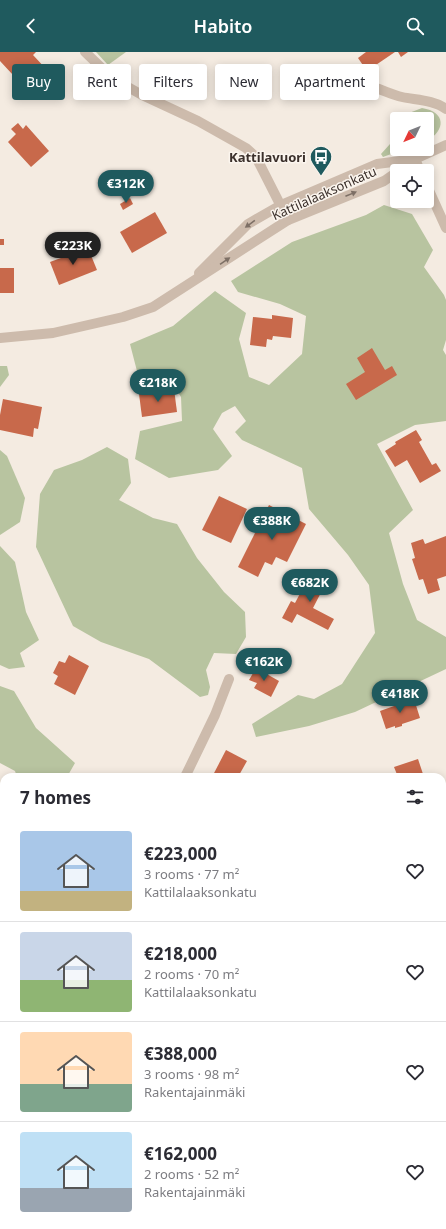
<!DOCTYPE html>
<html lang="en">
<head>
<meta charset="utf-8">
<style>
	body { margin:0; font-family:"Noto Sans",sans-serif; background:#f7f7f7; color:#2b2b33; height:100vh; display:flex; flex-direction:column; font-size:15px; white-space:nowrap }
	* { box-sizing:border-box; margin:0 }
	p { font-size:13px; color:#7c7c81 }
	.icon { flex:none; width:22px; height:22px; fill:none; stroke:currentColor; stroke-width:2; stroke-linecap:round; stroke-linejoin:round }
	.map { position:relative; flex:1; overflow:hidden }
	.sheet { position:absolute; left:0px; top:721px; width:446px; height:456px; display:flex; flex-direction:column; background:#fff; border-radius:12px 12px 0 0; box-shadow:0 2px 10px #0003 }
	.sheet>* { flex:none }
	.guide { position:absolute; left:12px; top:12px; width:422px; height:36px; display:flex; gap:8px }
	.needle { width:26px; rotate:227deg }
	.fabs { position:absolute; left:390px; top:60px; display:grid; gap:8px }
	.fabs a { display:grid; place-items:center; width:44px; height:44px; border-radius:4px; background:#fff; box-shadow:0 2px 10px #0003; font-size:20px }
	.price { position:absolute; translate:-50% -34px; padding:0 9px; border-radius:14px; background:#1f5a5e; color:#fff; font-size:13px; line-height:26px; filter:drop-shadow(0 1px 2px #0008) }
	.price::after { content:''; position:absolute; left:50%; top:24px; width:12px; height:9px; margin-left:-6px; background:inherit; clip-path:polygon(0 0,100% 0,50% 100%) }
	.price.active { background:#222; color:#fff }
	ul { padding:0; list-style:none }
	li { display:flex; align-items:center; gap:12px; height:100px; padding:0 20px }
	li+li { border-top:1px solid #e1e1e2 }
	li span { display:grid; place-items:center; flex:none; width:112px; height:80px; border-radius:4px; color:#555 }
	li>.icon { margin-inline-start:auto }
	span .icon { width:48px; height:48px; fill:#fffc; stroke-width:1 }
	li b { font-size:17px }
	h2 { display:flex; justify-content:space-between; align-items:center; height:48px; padding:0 20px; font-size:17px }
	.tag { padding:0 14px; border-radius:4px; background:#fff; box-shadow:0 2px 10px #0003; font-size:14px; line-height:36px }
	.tag.active { background:#1f5a5e; color:#fff }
	header { display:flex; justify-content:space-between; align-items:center; height:52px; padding:0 20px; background:#1f5a5e; color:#fff; font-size:18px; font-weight:600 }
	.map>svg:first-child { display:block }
	.green { fill:#b8c4a0 }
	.building { fill:#c8694b }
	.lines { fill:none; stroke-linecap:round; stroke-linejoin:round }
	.minor { stroke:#cdbbac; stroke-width:10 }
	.tertiary { stroke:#cdbbac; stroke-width:10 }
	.oneway { fill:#7d6f65 }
	.labels { text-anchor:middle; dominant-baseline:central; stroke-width:3; stroke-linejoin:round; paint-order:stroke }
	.poi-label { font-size:13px; font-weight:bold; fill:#3b302b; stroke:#fbf5ee; text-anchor:end }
	.street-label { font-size:13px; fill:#3b302b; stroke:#fbf5ee }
</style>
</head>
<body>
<header><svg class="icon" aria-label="back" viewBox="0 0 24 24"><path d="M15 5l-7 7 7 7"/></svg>Habito<svg class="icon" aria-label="search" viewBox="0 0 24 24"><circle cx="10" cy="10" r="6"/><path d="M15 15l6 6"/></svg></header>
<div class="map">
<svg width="446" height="1177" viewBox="0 0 446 1177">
	<rect width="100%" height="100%" fill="#f4ebe1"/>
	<!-- green -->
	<g class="green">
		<polygon points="96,0 126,0 108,13"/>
		<path d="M422 56C446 60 446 78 427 89V67H405L409 61Z"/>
		<polygon points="397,79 397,97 405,97 383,105 381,102 390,92"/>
		<polygon points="384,153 412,162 433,198 424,215 444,243 446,248 446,288 443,298 446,303 446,369 415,373 377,392 413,458 389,481 403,532 417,568 446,585 446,617 355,660 309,674 256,685 252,672 298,643 314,647 342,632 375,581 369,533 348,503 309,457 302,416 242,388 235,380 246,369 235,354 222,361 213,377 232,404 218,418 169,426 135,407 140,379 182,369 181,345 170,328 138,323 130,292 173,274 215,239 246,261 239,287 249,325 269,333 302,302 306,264 280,252 238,240 231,229 292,190 366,163"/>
		<polygon points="0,314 7,314 9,323 0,335"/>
		<polygon points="107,395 128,407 131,431 119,448 153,466 177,472 197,506 224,540 245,560 246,585 236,602 214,601 206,618 210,635 208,643 200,645 149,607 101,590 73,574 36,495 40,442 54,418 82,408"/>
		<polygon points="0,398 7,404 25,446 20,470 0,483"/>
		<polygon points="0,494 15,510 26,560 39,588 20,601 25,615 9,617 0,613"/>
		<polygon points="0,634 14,639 36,676 75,711 67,725 17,725 15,719 0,711"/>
	</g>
	<!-- building -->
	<g class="building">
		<polygon points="0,0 36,0 33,3 47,18 26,37 0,9"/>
		<polygon points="366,0 395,0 367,19 358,6"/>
		<polygon points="398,0 408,0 401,5"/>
		<polygon points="18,71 23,77 26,73 49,99 31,115 8,90 16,82 11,77"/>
		<polygon points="130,146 133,152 123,158 120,152"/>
		<polygon points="155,160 167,181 132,201 120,180"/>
		<polygon points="69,183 71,189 60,193 57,187"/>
		<rect x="0" y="187" width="4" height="6"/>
		<polygon points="88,196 97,218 59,233 50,210"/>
		<rect x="0" y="216" width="14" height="25"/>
		<polygon points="272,263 293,266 291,286 273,284 272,288 267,287 266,295 250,293 253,265 272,267"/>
		<polygon points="372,296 385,318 392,314 397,323 356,348 346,332 365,320 357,306"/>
		<polygon points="174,337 177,360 142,365 139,342"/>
		<polygon points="3,347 42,355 38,377 34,376 33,385 0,378 0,363"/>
		<polygon points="416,378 422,388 419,390 432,413 436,411 441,419 420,431 407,408 395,415 385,399 396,392 395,390"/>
		<polygon points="219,444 247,457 231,491 202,478"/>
		<polygon points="269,453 306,472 287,510 276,505 272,513 265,510 258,525 238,515"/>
		<polygon points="446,484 446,524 437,527 440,538 428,542 423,527 419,528 412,507 415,506 411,491 423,487 425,492"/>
		<polygon points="312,519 328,527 313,556 334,567 328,578 297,562 292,571 282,566 291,549 295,551"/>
		<polygon points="69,603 89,614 75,643 54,632 58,624 53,621 59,609 65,611"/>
		<polygon points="256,616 279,629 271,645 254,636 257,631 249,628"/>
		<polygon points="414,647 420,666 402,672 402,674 395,676 395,674 386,677 380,659"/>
		<polygon points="226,698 247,709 238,725 212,725"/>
		<polygon points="418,707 424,725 398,725 394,715"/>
		<polygon points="314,722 324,722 328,725 312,725"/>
		<polygon points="0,739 4,741 4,764 0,762"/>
		<polygon points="446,773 446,801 442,802 442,775"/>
		<polygon points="442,926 446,940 446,948 442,949"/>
		<polygon points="0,972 4,974 4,1009 0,1007 0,997 2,992 0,991"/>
		<polygon points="446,1022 446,1048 442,1049 442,1024"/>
		<polygon points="0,1032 4,1034 4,1042 0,1050"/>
		<polygon points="446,1132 446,1154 442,1142 442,1134"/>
		<polygon points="4,1163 4,1173 31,1173 34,1177 2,1177 0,1175 0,1166"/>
		<polygon points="103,1173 120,1173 124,1177 107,1177"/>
		<polygon points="206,1175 219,1176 219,1177 206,1177"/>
	</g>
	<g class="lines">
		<!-- minor -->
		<g class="minor">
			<polyline points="85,0 112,26 142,43 198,69 246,96 256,105 288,168"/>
			<path d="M293 27C316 28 341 28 364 33 378 35 389 42 402 45 416 48 434 48 446 57"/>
			<polyline points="415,107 420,119"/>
			<polyline points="427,134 446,176"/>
			<polyline points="185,725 215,663 229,627"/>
			<polyline points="0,796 4,798"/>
			<polyline points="442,869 446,866"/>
		</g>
		<!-- tertiary -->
		<g class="tertiary">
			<polyline points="410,110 415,107 446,93"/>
			<polyline points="199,221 248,172 281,153 377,112 415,107"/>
			<polyline points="0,286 53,281 123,265 153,255 288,168 384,129 397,120"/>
		</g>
	</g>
	<!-- one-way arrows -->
	<defs><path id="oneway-solid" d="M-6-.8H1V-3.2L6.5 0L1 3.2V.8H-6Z"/></defs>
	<g class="oneway">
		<use href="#oneway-solid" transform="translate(351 142) rotate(-22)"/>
		<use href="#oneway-solid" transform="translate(250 172) rotate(144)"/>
		<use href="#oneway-solid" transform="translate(225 209) rotate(-34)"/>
	</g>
	<!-- icons -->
	<defs>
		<g id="bus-pin" transform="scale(1.15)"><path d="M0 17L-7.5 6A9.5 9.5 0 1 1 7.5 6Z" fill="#1f5a5e" stroke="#fbf5ee"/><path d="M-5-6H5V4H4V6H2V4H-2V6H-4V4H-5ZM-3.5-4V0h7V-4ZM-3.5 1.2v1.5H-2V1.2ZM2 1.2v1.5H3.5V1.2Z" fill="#fff"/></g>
	</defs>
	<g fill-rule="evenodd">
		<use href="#bus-pin" x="321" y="105"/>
	</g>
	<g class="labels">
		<!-- poi labels -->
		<g class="poi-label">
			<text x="306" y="105">Kattilavuori</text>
		</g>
		<!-- street labels -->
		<g class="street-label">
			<text transform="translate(324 141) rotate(-24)">Kattilalaaksonkatu</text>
		</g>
	</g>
</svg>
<div class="fabs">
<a><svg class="needle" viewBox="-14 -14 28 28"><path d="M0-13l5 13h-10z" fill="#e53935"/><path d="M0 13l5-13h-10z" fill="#7c7c81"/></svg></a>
<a><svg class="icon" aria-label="locate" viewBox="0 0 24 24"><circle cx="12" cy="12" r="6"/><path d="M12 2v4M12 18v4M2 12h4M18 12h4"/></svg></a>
</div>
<b class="price" style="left:126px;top:152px">€312K</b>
<b class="price active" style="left:73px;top:214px">€223K</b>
<b class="price" style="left:158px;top:351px">€218K</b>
<b class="price" style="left:272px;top:489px">€388K</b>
<b class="price" style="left:310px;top:551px">€682K</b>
<b class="price" style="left:264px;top:630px">€162K</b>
<b class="price" style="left:400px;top:662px">€418K</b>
<div class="guide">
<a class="tag active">Buy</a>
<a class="tag">Rent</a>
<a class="tag">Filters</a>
<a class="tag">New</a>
<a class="tag">Apartment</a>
</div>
<section class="sheet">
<h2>7 homes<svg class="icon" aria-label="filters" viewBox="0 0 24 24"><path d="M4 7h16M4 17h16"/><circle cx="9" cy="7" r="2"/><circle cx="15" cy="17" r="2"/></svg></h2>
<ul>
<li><span style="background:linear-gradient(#a9c7e8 75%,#c2b280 0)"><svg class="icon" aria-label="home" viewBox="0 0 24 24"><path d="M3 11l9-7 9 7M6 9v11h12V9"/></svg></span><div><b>€223,000</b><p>3 rooms · 77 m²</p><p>Kattilalaaksonkatu</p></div><svg class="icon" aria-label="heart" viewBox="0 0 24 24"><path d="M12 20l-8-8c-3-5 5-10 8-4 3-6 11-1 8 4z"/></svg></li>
<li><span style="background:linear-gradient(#c9d6e8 60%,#8fb573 0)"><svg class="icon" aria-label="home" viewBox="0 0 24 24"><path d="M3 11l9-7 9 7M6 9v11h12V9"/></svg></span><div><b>€218,000</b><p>2 rooms · 70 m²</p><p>Kattilalaaksonkatu</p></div><svg class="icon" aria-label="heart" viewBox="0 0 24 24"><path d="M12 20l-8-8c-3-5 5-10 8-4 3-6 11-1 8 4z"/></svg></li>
<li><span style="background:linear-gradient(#ffd9b3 65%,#7fa58c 0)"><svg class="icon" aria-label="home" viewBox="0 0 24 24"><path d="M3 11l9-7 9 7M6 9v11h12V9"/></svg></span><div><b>€388,000</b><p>3 rooms · 98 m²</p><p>Rakentajainmäki</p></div><svg class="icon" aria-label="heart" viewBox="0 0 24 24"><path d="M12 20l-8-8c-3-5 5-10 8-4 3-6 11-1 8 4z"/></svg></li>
<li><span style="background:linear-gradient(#bfe0f5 70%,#9aa5b1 0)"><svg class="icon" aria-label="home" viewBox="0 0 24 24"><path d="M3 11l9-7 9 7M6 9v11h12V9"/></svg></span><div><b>€162,000</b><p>2 rooms · 52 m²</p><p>Rakentajainmäki</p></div><svg class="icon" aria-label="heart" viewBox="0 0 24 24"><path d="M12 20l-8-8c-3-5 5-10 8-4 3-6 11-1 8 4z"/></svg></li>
</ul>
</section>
</div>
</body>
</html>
